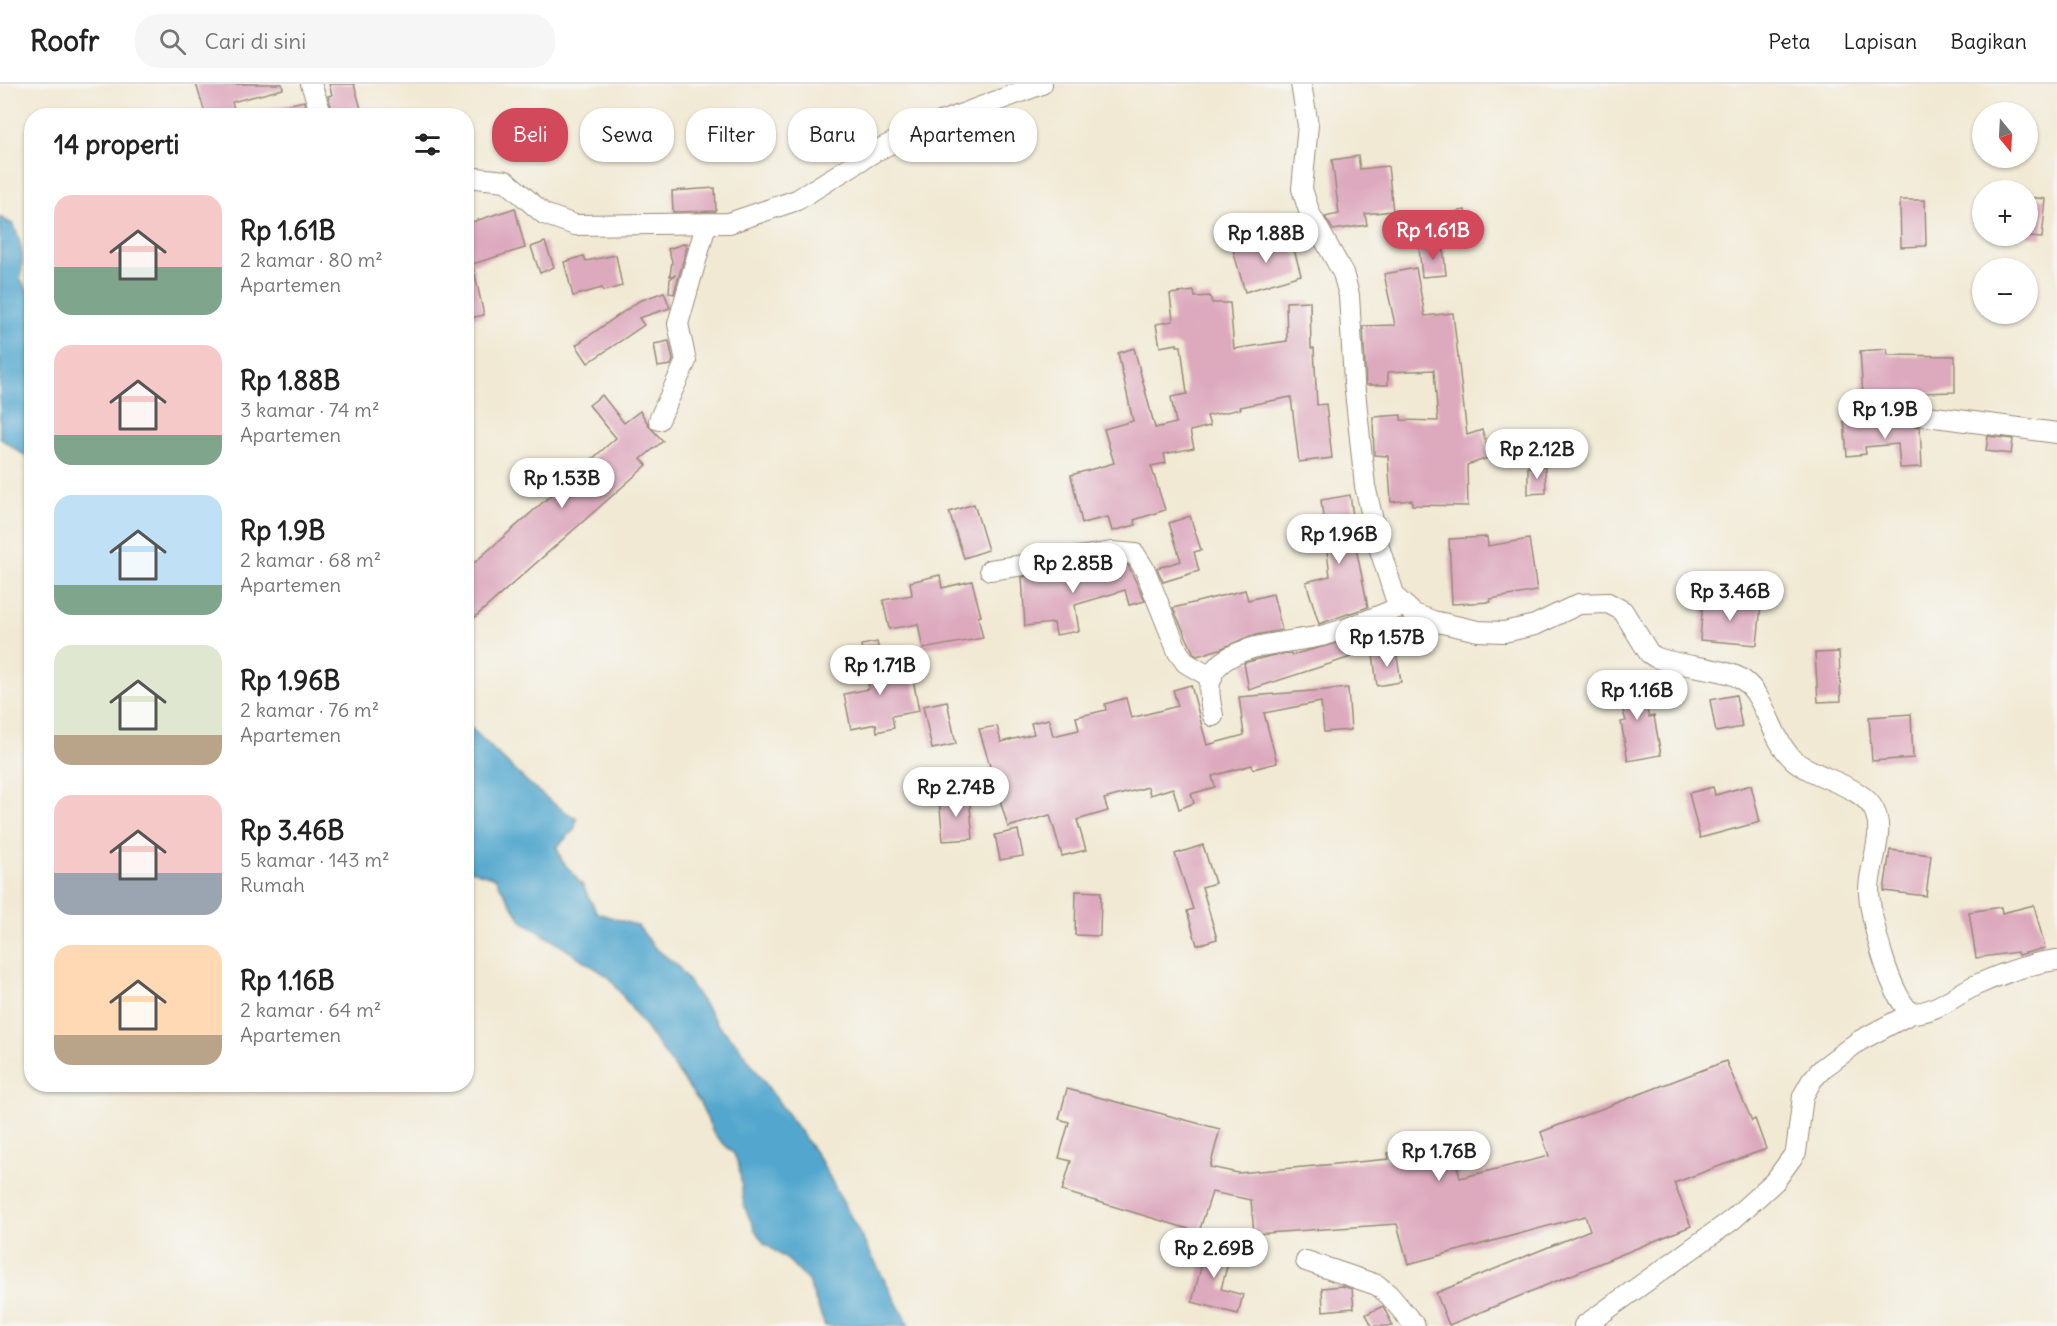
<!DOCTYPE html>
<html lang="id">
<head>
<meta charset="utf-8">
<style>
	body { margin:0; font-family:Delius,sans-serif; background:#f6f6f6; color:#222; height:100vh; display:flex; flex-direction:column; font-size:22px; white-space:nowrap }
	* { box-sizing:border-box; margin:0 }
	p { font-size:20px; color:#767676 }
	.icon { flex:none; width:33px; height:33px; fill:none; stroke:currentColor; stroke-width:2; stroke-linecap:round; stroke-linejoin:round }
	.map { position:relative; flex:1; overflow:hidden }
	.side { position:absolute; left:24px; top:24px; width:450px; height:984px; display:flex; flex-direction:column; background:#fff; border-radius:24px; box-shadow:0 2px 4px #0004 }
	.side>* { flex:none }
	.hud { position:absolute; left:492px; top:24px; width:570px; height:54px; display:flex; gap:12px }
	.needle { width:39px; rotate:162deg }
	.fabs { position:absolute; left:1972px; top:18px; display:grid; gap:12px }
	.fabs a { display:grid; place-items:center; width:66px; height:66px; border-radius:50%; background:#fff; box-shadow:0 2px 4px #0004; font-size:30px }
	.price { position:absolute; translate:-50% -51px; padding:0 14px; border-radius:21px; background:#fff; color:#222; font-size:20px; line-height:39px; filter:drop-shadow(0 2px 3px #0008) }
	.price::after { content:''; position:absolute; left:50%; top:36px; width:18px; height:14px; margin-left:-9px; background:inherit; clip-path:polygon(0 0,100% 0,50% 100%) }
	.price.active { background:#d1495b; color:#fff }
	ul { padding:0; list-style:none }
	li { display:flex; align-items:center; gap:18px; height:150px; padding:0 30px }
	li span { display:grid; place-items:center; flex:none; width:168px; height:120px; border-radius:18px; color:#555 }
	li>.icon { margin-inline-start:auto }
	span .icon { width:72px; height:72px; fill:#fffc; stroke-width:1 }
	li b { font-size:26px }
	h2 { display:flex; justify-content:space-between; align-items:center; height:72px; padding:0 30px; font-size:26px }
	.tag { padding:0 21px; border-radius:24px; background:#fff; box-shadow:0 2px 4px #0004; font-size:21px; line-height:54px }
	.tag.active { background:#d1495b; color:#fff }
	header { display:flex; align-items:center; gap:36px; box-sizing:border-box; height:84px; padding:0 30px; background:#fff; border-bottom:2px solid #e0e0e0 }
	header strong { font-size:28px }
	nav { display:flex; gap:33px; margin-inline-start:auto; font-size:21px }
	.search { width:420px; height:54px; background:#f6f6f6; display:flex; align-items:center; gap:15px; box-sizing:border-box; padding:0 21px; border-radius:24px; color:#767676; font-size:22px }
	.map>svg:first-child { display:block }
	.water { fill:#52a7ce; stroke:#466876; stroke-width:1.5 }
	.building { fill:#dda9bd }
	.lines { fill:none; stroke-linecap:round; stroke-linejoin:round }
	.minor-casing { stroke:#968a78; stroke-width:22 }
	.minor { stroke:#fff; stroke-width:20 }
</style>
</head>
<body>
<header>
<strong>Roofr</strong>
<div class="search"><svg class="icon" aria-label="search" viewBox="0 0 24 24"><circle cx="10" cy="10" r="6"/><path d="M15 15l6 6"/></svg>Cari di sini</div>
<nav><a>Peta</a><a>Lapisan</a><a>Bagikan</a></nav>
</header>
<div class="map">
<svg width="2057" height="1242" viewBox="0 0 2057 1242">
	<rect width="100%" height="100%" fill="#f6f6f2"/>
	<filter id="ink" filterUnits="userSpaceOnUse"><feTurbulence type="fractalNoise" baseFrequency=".0167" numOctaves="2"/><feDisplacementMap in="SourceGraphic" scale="12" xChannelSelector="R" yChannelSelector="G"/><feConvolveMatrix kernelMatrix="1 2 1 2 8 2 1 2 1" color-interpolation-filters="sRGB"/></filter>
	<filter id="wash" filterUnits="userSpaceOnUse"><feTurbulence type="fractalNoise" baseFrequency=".008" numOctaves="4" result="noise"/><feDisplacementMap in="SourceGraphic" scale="24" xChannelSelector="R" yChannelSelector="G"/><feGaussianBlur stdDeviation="1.35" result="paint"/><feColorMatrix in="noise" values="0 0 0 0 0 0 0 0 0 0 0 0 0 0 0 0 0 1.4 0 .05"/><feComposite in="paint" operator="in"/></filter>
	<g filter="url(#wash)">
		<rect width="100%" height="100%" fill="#f1e9d3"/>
		<!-- water -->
		<g class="water">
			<path d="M0 133 14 141C21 160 25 174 20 194L31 213V376L0 354Z"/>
			<path d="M466 639C502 673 534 710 577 735L574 746 557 763 562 777 583 802 597 829 638 842 654 863 678 882 718 941 737 960 821 1077 909 1242H825L808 1197 790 1178 764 1159 755 1146 744 1122 739 1082 734 1070 714 1050 700 1019 609 893 521 836 495 794 467 785Z"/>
		</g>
		<g id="blocks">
			<!-- building -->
			<g class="building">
				<polygon points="196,0 282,0 283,5 232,18 236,32 206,32"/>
				<polygon points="329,0 354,0 363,32 334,32 328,12 332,11"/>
				<polygon points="304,17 309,32 267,32 266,25"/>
				<polygon points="1358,72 1360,85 1388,82 1393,127 1365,130 1367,141 1333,146 1325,133 1339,130 1332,76"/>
				<polygon points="715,104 716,127 673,128 672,107"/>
				<polygon points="2028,113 2046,115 2042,154 2028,153"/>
				<polygon points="1900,116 1925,116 1926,162 1901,163"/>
				<polygon points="515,124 525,164 466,182 466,140"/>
				<polygon points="1465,126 1470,155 1439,160 1435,131"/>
				<polygon points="1291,155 1301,191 1245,208 1233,166 1260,158 1262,164"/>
				<polygon points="545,158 554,183 540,189 531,163"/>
				<polygon points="686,159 687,163 674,210 669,209 670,195 676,191 670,192 672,177 668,165"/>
				<polygon points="1443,161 1446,191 1422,193 1419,164"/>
				<polygon points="616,171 622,202 603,207 602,204 573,212 564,178 584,172 586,177"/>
				<polygon points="466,182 473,182 484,231 466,235"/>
				<polygon points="1416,184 1425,232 1453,229 1467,351 1482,346 1491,373 1467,381 1468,422 1412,421 1412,416 1391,418 1388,372 1374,371 1373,333 1401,331 1401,336 1438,337 1434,286 1388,288 1388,301 1366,301 1363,242 1395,241 1384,190"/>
				<polygon points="1194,207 1195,213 1210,212 1212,219 1230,219 1234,265 1287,257 1286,218 1310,217 1311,264 1314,264 1317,321 1326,320 1332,374 1299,378 1291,313 1240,323 1241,325 1207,332 1210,342 1190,347 1194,364 1164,370 1166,379 1151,382 1165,426 1134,436 1136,441 1112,447 1108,433 1082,439 1071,391 1114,379 1104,345 1133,337 1118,269 1134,264 1155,344 1176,339 1171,313 1187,310 1181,262 1177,262 1177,260 1160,263 1156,240 1173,237 1170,210"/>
				<polygon points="664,208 670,224 639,234 644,241 588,279 576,261 639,217"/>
				<polygon points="669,257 673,276 671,281 658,283 654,260"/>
				<polygon points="1887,265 1888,271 1955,272 1955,308 1918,309 1918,319 1863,312 1860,267"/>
				<polygon points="602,311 624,339 640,327 650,343 663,357 641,375 647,381 466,541 466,486 616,354 589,321"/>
				<polygon points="1862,336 1920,343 1922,383 1900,384 1898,360 1865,363 1866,370 1847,372 1844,337"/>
				<polygon points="1988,352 2013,355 2011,370 1986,367"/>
				<polygon points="1528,383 1545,383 1546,409 1528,410"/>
				<polygon points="1350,411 1356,453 1354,454 1368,523 1319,540 1306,498 1330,492 1321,416"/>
				<polygon points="974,420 988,466 964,474 949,428"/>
				<polygon points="1190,432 1201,466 1194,468 1199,487 1163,498 1157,484 1181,477 1169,439"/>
				<polygon points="1487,453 1488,462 1529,455 1537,507 1490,515 1491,518 1452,520 1449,455"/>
				<polygon points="1121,481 1128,481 1145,517 1129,521 1125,506 1075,521 1079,547 1056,551 1054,539 1025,542 1022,493 1096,483 1097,487"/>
				<polygon points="940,491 942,504 972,497 981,532 978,533 983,554 923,565 918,540 889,545 883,516 912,511 910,498"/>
				<polygon points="1245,506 1248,516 1273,510 1282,546 1250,552 1220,565 1197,572 1194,570 1173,524"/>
				<polygon points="1703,516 1761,521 1757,561 1700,556"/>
				<polygon points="1349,556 1354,572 1249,606 1244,579 1270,572 1291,569 1291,571"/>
				<polygon points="877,558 885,595 897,598 913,595 919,627 892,632 894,644 877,648 876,640 851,645 844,610 869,605 861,561"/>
				<polygon points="1396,566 1401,598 1377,602 1373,570"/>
				<polygon points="1839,568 1841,617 1818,618 1815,569"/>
				<polygon points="1636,591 1649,633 1654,632 1661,671 1628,677 1621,638 1626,637 1614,597"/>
				<polygon points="1191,601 1207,661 1244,651 1239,613 1348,604 1351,646 1324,648 1321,618 1264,629 1277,679 1253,685 1252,681 1212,692 1215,703 1191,710 1194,719 1179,725 1173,704 1150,711 1148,703 1104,715 1108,727 1077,736 1086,766 1062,772 1050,731 1008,743 979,645 997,642 1001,658 1034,650 1031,639 1049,635 1053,652 1079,646 1076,633 1106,626 1105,620 1126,614 1131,634 1178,622 1173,606"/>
				<polygon points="1736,611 1742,643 1716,648 1710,616"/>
				<polygon points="947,617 956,660 932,665 923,622"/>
				<polygon points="1911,630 1913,674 1872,677 1869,633"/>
				<polygon points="1751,701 1760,738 1700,754 1689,709 1713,703 1715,711"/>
				<polygon points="969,711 973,755 943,757 939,714"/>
				<polygon points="1018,746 1023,772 1000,776 995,751"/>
				<polygon points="1203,761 1215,799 1202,803 1217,855 1197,861 1187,827 1193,825 1175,770"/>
				<polygon points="1890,766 1931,771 1926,812 1884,807"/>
				<polygon points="1076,807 1101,808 1100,852 1075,851"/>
				<polygon points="2034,821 2045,864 2018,871 2017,868 1976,874 1969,828 2001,823 2002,829"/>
				<polygon points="1726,977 1752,1037 1755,1035 1766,1065 1674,1099 1691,1142 1449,1241 1436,1209 1590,1146 1585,1132 1408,1180 1397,1140 1254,1150 1251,1116 1212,1108 1199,1148 1062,1107 1071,1077 1059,1074 1069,1038 1059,1035 1067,1005 1220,1045 1210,1083 1238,1089 1389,1075 1388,1069 1450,1054 1460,1094 1549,1072 1541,1048"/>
				<polygon points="1196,1157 1231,1168 1221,1205 1243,1211 1238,1230 1192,1218 1202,1179 1191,1176"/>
				<polygon points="1342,1202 1352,1205 1354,1224 1323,1227 1322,1204"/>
				<polygon points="1383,1222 1393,1242 1372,1242 1366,1230"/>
			</g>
		</g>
	</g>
	<g filter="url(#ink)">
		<use href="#blocks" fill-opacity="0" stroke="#968a78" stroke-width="1.5"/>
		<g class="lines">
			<!-- minor casing -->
			<g class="minor-casing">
				<g id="minor">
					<polyline points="311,0 322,32"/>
					<path d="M1301 0 1308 41 1302 105 1310 130 1343 189 1349 211 1354 298 1365 402 1380 466 1395 513 1414 530 1433 537 1478 547 1504 548 1535 541 1579 520 1608 519 1623 527 1649 569 1655 573C1678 583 1725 583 1743 596 1767 613 1770 655 1794 676 1816 695 1862 701 1874 726 1886 749 1869 781 1869 806 1869 831 1891 917 1912 929 1935 929 1956 911 1976 901 2001 890 2029 879 2057 876"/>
					<polyline points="466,93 506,97 544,130 575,141 729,139 797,116 874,68 914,48 1042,0"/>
					<polyline points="1851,322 2057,349"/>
					<polyline points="659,336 686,277 678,240 706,141"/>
					<polyline points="990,486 1113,468 1135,470 1145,486 1178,568 1186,579 1212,594"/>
					<path d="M1213 632C1210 617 1205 596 1217 583 1239 558 1294 559 1325 551 1352 544 1378 532 1403 522"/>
					<polyline points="1306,1177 1377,1201 1389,1211 1415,1242"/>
					<polyline points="1584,1242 1732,1136 1775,1097 1796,1068 1803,1012 1812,996 1823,984 1859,957 1912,929"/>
				</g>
			</g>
			<!-- minor -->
			<use href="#minor" class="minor"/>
		</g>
	</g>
</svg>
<div class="fabs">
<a><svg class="needle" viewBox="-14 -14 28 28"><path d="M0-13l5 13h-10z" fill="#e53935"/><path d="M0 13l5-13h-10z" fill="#767676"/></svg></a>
<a>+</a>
<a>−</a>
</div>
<b class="price active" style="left:1433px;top:177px">Rp 1.61B</b>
<b class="price" style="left:1266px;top:180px">Rp 1.88B</b>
<b class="price" style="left:1885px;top:356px">Rp 1.9B</b>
<b class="price" style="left:1537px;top:396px">Rp 2.12B</b>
<b class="price" style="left:562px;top:425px">Rp 1.53B</b>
<b class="price" style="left:1339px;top:481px">Rp 1.96B</b>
<b class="price" style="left:1073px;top:510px">Rp 2.85B</b>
<b class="price" style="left:1730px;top:538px">Rp 3.46B</b>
<b class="price" style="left:1387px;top:584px">Rp 1.57B</b>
<b class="price" style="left:880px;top:612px">Rp 1.71B</b>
<b class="price" style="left:1637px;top:637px">Rp 1.16B</b>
<b class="price" style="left:956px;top:734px">Rp 2.74B</b>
<b class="price" style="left:1439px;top:1098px">Rp 1.76B</b>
<b class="price" style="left:1214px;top:1195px">Rp 2.69B</b>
<div class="hud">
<a class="tag active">Beli</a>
<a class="tag">Sewa</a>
<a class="tag">Filter</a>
<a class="tag">Baru</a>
<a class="tag">Apartemen</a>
</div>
<section class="side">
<h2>14 properti<svg class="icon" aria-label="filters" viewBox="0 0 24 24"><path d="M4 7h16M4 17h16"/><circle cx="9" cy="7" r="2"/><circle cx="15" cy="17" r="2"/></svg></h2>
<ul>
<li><span style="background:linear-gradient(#f6c9c9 60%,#7fa58c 0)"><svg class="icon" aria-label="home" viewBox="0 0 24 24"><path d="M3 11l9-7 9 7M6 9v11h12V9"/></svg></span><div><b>Rp 1.61B</b><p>2 kamar · 80 m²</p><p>Apartemen</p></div></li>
<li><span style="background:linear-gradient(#f6c9c9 75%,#7fa58c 0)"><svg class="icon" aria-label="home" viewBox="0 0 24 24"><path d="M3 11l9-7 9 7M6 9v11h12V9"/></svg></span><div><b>Rp 1.88B</b><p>3 kamar · 74 m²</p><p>Apartemen</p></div></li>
<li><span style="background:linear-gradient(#bfe0f5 75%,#7fa58c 0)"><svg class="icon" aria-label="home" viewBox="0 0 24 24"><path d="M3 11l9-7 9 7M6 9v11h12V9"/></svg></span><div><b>Rp 1.9B</b><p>2 kamar · 68 m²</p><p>Apartemen</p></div></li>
<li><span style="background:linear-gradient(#dfe7d0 75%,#b9a48a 0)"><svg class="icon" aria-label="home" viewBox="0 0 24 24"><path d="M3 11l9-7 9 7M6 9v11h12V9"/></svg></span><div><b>Rp 1.96B</b><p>2 kamar · 76 m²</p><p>Apartemen</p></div></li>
<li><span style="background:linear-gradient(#f6c9c9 65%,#9aa5b1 0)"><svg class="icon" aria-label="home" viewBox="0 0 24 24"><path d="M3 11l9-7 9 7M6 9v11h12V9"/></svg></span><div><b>Rp 3.46B</b><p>5 kamar · 143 m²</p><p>Rumah</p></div></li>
<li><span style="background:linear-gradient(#ffd9b3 75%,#b9a48a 0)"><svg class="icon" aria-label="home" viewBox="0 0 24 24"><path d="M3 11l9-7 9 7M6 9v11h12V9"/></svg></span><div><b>Rp 1.16B</b><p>2 kamar · 64 m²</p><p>Apartemen</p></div></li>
</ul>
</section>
</div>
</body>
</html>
